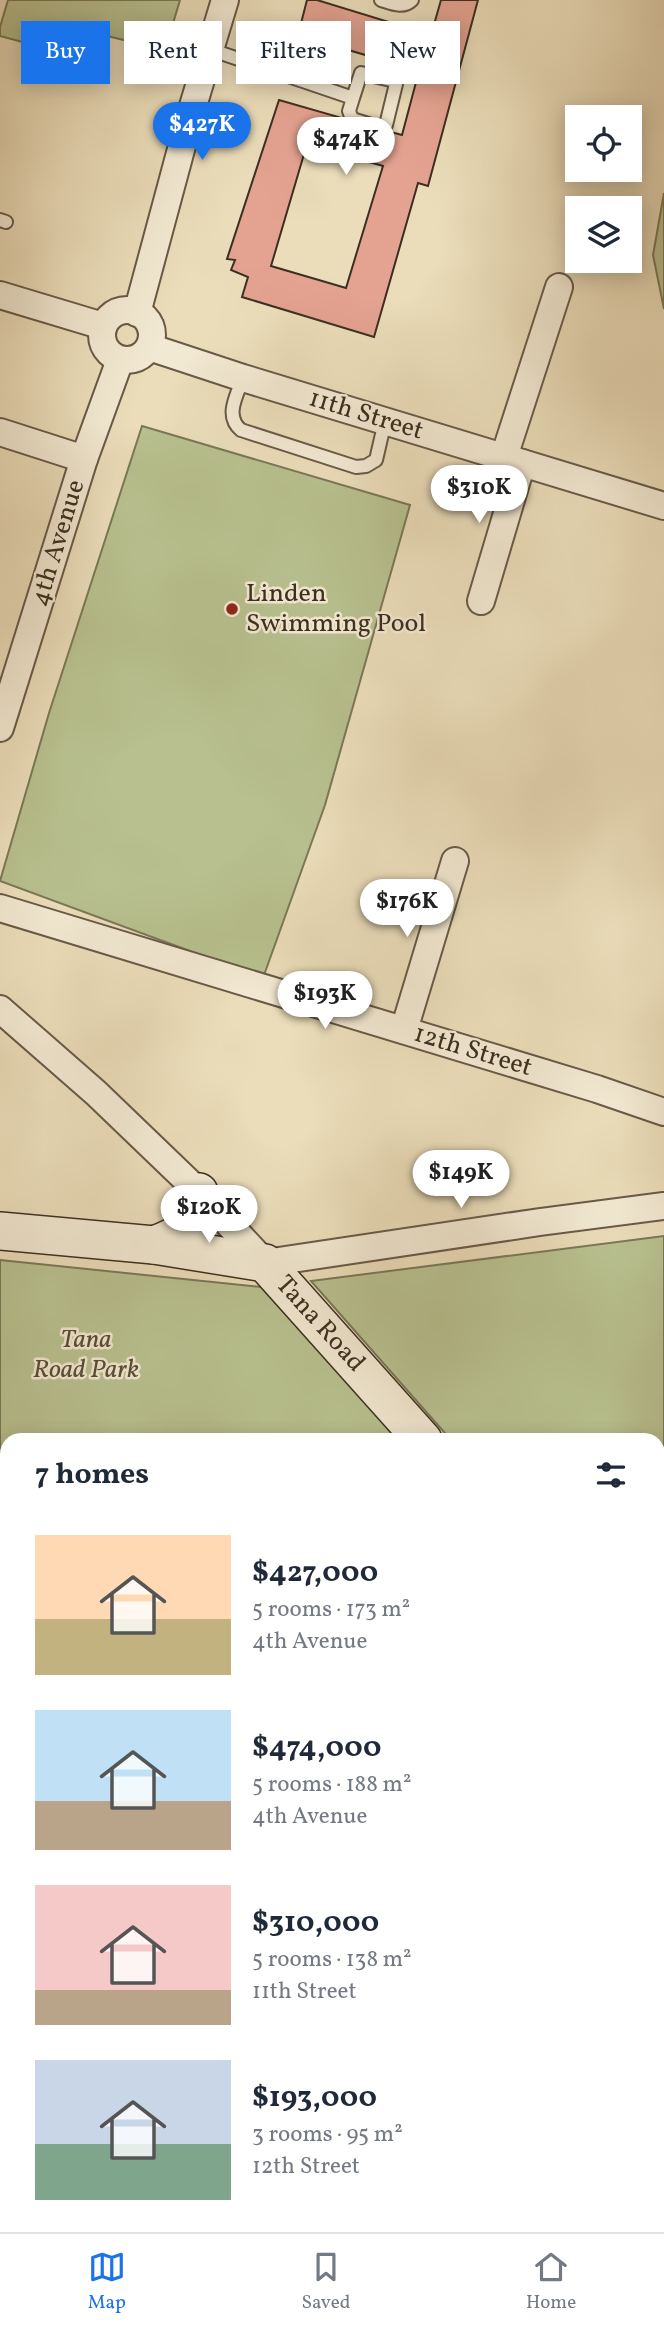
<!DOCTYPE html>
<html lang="en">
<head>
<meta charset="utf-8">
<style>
	body { margin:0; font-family:Vollkorn,serif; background:#f6f6f7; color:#1f2937; height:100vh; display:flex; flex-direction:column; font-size:26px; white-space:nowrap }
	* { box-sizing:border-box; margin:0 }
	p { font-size:23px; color:#747a83 }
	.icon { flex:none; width:38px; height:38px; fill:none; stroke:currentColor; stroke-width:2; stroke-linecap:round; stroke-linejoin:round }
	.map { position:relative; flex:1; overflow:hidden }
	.panel { position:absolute; left:0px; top:1433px; width:665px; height:800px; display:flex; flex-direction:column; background:#fff; border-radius:21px 21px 0 0; box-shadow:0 4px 18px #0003 }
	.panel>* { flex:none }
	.banner { position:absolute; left:21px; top:21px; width:623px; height:63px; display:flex; gap:14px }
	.tools { position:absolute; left:565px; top:105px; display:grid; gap:14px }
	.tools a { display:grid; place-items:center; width:77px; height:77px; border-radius:0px; background:#fff; box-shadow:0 4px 18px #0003; font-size:35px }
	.price { position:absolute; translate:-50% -60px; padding:0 16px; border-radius:24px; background:#fff; color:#222; font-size:23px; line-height:46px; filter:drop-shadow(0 2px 4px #0008) }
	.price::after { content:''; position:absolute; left:50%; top:42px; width:21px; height:16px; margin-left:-10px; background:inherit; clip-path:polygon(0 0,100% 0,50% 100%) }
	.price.current { background:#1a73e8; color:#fff }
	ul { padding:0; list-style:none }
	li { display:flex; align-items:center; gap:21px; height:175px; padding:0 35px }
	li span { display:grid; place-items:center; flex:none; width:196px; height:140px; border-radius:0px; color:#555 }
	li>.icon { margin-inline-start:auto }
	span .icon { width:84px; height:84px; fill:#fffc; stroke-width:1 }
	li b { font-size:30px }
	h2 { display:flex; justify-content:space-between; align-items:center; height:84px; padding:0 35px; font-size:30px }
	.tag { padding:0 24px; border-radius:0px; background:#fff; box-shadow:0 4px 18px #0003; font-size:24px; line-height:63px }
	.tag.current { background:#1a73e8; color:#fff }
	.tabs { display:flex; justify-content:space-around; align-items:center; height:98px; border-top:2px solid #e0e1e3; background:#fff; font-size:19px; color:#747a83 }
	.tabs a { display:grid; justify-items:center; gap:4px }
	.tabs .current { color:#1a73e8 }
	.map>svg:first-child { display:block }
	.green { fill:#b8c08f; stroke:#7a7858; stroke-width:2 }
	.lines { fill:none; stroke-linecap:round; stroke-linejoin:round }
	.stream { stroke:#738476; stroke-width:7 }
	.building { fill:#e4a391; stroke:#3c2f21; stroke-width:2; fill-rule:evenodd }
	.lane-casing { stroke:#685a47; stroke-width:16 }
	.street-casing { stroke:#685a47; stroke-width:30 }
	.secondary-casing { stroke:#3c2f21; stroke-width:40 }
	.lane { stroke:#f2e9d2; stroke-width:12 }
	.street { stroke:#f2e9d2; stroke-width:26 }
	.secondary { stroke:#f2e9d2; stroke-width:37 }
	.poi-dot { fill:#8f2418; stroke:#f2e9d2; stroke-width:2.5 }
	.labels { text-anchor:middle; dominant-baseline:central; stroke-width:5; stroke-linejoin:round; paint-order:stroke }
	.street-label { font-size:26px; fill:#3c2f21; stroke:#f2e9d2 }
	.poi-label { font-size:26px; fill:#3c2f21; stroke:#f2e9d2; text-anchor:start }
	.park-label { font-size:26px; font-style:italic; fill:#554c37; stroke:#f2e9d2 }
</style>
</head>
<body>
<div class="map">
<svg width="664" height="2232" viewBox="0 0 664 2232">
	<rect width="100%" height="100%" fill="#ebddba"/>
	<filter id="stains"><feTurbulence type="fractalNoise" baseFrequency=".00286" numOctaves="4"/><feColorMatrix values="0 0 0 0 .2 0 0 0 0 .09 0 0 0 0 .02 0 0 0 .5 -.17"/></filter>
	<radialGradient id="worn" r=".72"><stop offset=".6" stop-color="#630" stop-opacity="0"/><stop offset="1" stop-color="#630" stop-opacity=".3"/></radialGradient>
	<!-- green -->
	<g class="green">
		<polygon points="8,0 180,0 165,50 70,27 60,52 0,36 0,27"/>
		<polygon points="664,193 664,309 653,255"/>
		<polygon points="142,426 410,505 325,805 263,978 0,881 49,713"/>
		<polygon points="664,1236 664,1681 658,1674 658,1440 451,1440 311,1281"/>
		<polygon points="0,1260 261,1287 399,1440 7,1440 7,2039 0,2027"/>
		<polygon points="658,1728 664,1734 664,2232 118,2232 115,2226 658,2226"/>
	</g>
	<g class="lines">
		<!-- stream -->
		<g class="stream">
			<polyline points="0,1685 7,1691"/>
			<polyline points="640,2226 644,2232"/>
		</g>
	</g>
	<!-- building -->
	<path class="building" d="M307 0H317L431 35 441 0H478L428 186 418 183 374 337 242 297 248 277 231 270 235 260 227 259 279 100 342 118 349 127 378 136 391 132 402 135 419 71 298 35ZM307 144 383 166 346 288 271 266Z"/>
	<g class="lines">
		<!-- lane casing -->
		<g class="lane-casing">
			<g id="lane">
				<path d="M381 0C391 3 403 9 412 0"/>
				<polyline points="209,49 353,98 361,73 395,81 396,84 386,125 381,128 352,119 349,111 353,98"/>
				<polyline points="0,220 6,222"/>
				<path d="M243 378C237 395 224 416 241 430L356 467 366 466 376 460 385 421"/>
			</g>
		</g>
		<!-- street casing -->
		<g class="street-casing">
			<g id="street">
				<polyline points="0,295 103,326"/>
				<circle cx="127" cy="335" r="25"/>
				<polyline points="137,313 190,116 225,0"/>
				<polyline points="149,347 243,378 664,506"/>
				<polyline points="0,432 84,459"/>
				<polyline points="504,457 559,287"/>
				<polyline points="481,601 522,463"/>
				<polyline points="0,728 84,459 120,360"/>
				<polyline points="0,908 597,1089 664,1112"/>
				<polyline points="0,1009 96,1093 199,1192 265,1263 540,1222 664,1206"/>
				<polyline points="404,1030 455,861"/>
				<polyline points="0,2012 7,2024"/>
				<polyline points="127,2226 131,2232"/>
			</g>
		</g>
		<!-- secondary casing -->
		<g class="secondary-casing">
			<g id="secondary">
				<polyline points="0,1231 154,1245 265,1263 423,1440"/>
				<path d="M154 1245C183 1235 196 1224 199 1192"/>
				<polyline points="658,1707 664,1714"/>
			</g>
		</g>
		<!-- lane -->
		<use href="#lane" class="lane"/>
		<!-- street -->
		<use href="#street" class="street"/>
		<!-- secondary -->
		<use href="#secondary" class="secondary"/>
	</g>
	<!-- markers -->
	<circle class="poi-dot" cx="232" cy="609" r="7"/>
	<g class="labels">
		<!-- street labels -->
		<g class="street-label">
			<text transform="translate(366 415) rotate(17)">11th Street</text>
			<text transform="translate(58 543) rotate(-73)">4th Avenue</text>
			<text transform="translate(473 1051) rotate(17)">12th Street</text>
			<text transform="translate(320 1324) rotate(48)">Tana Road</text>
		</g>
		<!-- poi labels -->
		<g class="poi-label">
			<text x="246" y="594">Linden<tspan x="246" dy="30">Swimming Pool</tspan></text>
		</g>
		<!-- park labels -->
		<g class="park-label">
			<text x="86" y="1340">Tana<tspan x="86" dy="30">Road Park</tspan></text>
		</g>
	</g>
	<rect width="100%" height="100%" filter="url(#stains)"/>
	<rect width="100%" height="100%" fill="url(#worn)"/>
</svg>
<div class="tools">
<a><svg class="icon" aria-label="locate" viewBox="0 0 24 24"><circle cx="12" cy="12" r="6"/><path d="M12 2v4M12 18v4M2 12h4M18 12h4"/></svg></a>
<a><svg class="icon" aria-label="layers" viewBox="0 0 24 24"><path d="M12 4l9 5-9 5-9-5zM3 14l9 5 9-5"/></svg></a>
</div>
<b class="price current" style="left:202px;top:162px">$427K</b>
<b class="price" style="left:346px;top:177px">$474K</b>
<b class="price" style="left:479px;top:525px">$310K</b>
<b class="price" style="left:407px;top:939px">$176K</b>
<b class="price" style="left:325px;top:1031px">$193K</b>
<b class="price" style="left:461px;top:1210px">$149K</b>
<b class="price" style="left:209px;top:1245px">$120K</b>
<div class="banner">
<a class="tag current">Buy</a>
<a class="tag">Rent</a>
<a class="tag">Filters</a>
<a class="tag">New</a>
</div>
<section class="panel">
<h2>7 homes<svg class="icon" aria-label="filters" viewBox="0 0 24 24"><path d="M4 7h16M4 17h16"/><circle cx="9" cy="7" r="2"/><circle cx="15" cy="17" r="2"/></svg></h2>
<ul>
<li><span style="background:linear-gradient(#ffd9b3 60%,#c2b280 0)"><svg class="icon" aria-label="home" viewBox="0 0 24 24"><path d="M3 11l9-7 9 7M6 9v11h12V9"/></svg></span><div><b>$427,000</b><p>5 rooms · 173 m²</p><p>4th Avenue</p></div></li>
<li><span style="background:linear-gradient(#bfe0f5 65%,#b9a48a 0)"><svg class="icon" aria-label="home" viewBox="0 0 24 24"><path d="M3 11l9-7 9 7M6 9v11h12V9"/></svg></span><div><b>$474,000</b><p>5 rooms · 188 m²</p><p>4th Avenue</p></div></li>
<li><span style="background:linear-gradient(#f6c9c9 75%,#b9a48a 0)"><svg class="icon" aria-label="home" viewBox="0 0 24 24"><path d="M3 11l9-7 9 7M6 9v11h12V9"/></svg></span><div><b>$310,000</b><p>5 rooms · 138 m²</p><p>11th Street</p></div></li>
<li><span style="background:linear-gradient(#c9d6e8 60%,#7fa58c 0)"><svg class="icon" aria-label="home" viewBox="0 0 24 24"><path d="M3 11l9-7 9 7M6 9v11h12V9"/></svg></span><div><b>$193,000</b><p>3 rooms · 95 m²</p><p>12th Street</p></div></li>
</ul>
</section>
</div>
<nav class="tabs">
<a class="current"><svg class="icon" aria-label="map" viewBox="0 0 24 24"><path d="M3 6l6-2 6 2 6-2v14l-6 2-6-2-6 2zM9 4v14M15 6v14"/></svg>Map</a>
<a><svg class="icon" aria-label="saved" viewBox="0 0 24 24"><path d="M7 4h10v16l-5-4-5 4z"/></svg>Saved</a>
<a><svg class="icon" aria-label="home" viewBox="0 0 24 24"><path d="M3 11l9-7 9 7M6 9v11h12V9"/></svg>Home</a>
</nav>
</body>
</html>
